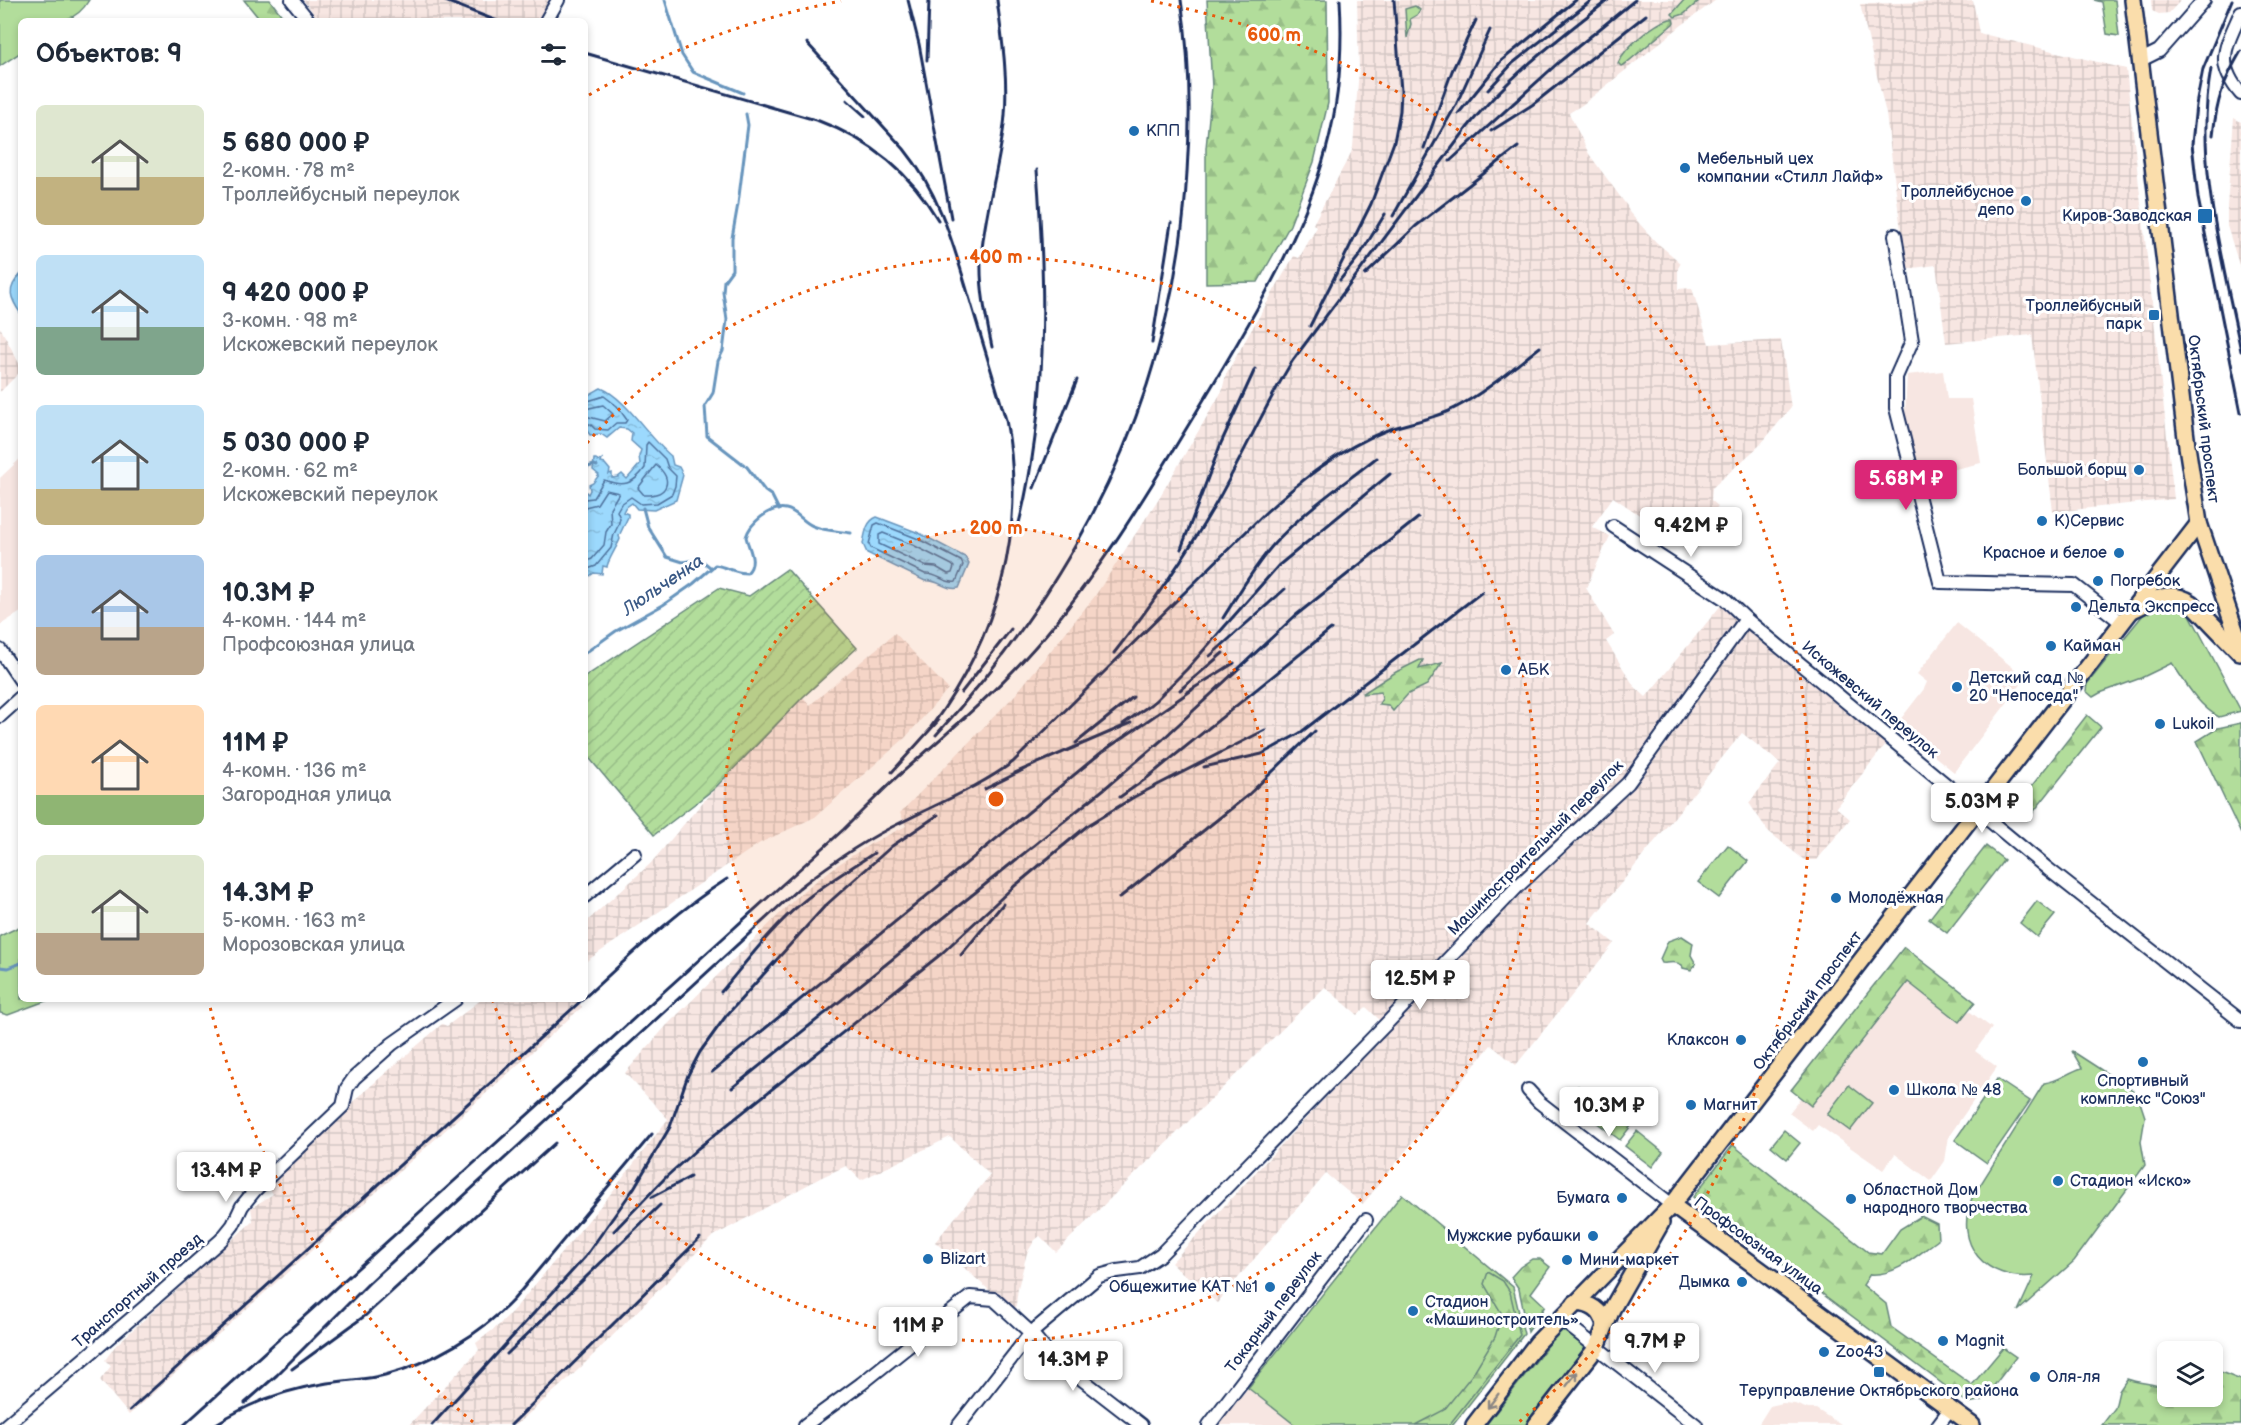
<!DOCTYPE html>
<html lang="ru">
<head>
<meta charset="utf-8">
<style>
	body { margin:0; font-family:"Balsamiq Sans",sans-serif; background:#f6f6f7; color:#1f2937; height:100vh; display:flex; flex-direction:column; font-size:22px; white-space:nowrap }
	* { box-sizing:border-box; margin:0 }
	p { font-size:20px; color:#747a83 }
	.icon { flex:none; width:33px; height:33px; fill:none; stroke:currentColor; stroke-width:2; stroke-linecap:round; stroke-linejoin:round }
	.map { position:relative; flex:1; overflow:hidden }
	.side { position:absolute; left:18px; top:18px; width:570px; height:984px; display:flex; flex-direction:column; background:#fff; border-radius:9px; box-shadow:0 3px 9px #0003 }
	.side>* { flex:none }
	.tools { position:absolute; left:2157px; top:1341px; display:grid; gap:12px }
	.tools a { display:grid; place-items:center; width:66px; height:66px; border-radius:9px; background:#fff; box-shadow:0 3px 9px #0003; font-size:30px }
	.price { position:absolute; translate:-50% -51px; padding:0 14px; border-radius:6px; background:#fff; color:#222; font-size:20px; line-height:39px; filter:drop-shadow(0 2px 3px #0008) }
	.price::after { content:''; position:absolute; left:50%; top:36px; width:18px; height:14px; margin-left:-9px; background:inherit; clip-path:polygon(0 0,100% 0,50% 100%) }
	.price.on { background:#db2777; color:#fff }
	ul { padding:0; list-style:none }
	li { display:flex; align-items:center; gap:18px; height:150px; padding:0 18px }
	li span { display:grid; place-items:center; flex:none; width:168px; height:120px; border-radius:9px; color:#555 }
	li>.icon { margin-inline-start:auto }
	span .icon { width:72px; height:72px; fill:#fffc; stroke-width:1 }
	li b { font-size:26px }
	h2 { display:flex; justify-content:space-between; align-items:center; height:72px; padding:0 18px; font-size:26px }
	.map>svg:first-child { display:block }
	.built { fill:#f7e6e2 }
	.industrial { fill:url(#industrial-grid) }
	.green { fill:#b2dd9b; stroke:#66867c; stroke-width:1.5 }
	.forest { fill:url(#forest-firs); stroke:#66867c; stroke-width:1.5 }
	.garden { fill:url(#garden-furrows); stroke:#66867c; stroke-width:1.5 }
	.water { fill:url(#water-ripples); stroke:#6895bd; stroke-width:1.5 }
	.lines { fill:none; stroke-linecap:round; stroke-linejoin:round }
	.shore { stroke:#4f739e; stroke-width:1.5 }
	.stream { stroke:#6895bd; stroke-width:3 }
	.minor-casing { stroke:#1b2f5e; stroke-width:16 }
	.major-casing { stroke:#1b2f5e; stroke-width:20 }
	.minor { stroke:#fff; stroke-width:12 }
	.major { stroke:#faddab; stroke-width:15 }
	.rail { stroke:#1b2f5e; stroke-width:3 }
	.oneway { stroke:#8a8684 }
	.ring { fill:none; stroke:#e8590c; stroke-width:3; stroke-dasharray:3 6 }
	.poi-dot { fill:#1f6fb2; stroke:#fff; stroke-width:2 }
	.labels { text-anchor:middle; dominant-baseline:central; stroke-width:6; stroke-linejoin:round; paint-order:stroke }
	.poi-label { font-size:16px; fill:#1b2f5e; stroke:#fff; text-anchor:start }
	.street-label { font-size:16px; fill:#1b2f5e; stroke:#fff }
	.water-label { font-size:18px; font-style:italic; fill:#3b5a86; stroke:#fff }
	.centre { fill:#e8590c; stroke:#fff; stroke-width:3 }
	.ring-label { font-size:18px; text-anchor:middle; font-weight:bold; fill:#e8590c; stroke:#fff; stroke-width:6; stroke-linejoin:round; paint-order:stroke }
</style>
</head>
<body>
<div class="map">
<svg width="2241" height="1425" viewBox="0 0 2241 1425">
	<defs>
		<pattern id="industrial-grid" width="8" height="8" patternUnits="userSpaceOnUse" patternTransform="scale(1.5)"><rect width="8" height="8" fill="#f7e6e2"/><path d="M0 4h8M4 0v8" fill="none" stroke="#d3c6c4"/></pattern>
		<pattern id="forest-firs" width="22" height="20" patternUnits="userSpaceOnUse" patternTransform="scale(1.5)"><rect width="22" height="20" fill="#b2dd9b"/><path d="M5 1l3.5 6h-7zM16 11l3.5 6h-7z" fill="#98be88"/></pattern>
		<pattern id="garden-furrows" width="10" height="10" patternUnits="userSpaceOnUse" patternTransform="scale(1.5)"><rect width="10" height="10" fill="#b2dd9b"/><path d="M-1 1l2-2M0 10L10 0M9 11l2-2" fill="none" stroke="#98be88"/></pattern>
		<pattern id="water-ripples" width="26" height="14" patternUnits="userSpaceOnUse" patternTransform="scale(1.5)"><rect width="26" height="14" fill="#9cd9fd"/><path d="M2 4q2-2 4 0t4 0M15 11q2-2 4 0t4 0" fill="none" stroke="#86bbdb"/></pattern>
	</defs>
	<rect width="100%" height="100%" fill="#fff"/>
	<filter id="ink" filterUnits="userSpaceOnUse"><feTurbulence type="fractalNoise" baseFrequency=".0167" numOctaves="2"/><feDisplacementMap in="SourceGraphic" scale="12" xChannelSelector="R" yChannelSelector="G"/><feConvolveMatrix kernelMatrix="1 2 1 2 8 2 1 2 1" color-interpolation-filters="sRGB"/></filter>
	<g filter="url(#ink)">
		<!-- built -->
		<g class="built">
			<polygon points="1943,371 1947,399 1971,399 1981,463 1921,477 1911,450 1905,416 1907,375"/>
			<polygon points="21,458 21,612 0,625 0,478"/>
			<polygon points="1957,623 2026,678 1954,772 1896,725 1924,689 1927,682 1917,674"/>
			<polygon points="1904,963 1992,1028 1975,1051 1997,1067 1949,1136 1945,1161 1931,1181 1895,1154 1883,1170 1818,1125 1813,1131 1789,1113"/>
			<polygon points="1248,1388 1295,1425 1218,1425"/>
			<polygon points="1783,1403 1795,1404 1808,1409 1816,1409 1841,1425 1758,1425 1770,1406"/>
		</g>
		<!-- industrial -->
		<g class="industrial">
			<polygon points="303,0 549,0 537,21 320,21"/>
			<polygon points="1357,0 1716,0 1682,25 1582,105 1569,113 1589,154 1627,206 1629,212 1656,242 1681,263 1678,268 1678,289 1692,288 1709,344 1781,340 1791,408 1760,445 1712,488 1711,500 1718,506 1705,523 1692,543 1694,552 1613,497 1592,527 1610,536 1586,588 1614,635 1606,641 1634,686 1646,697 1722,604 1886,744 1836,807 1850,819 1817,860 1804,860 1768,831 1749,803 1780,763 1742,733 1589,923 1614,943 1516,1065 1491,1045 1363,1204 1326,1174 1217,1303 1171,1263 1381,1038 1383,1023 1366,1007 1358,1015 1325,987 1056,1252 1040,1236 1035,1240 1027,1253 1018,1288 1015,1313 935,1242 990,1175 950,1137 861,1180 846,1166 822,1177 712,1237 577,1371 516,1425 409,1425 479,1350 476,1343 499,1325 518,1305 612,1192 668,1119 625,1073 667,1025 803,891 839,864 872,843 906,826 900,813 1015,695 1095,596 1159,498 1222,391 1226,374 1294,256 1299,258 1317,227 1313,224 1351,153 1353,147 1359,69"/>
			<polygon points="2151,0 2181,0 2169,13 2159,14 2152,11"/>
			<polygon points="1973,1 1979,33 2126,69 2174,499 2053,512 2032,335 1946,343 1936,265 1906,269 1886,114 1860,4"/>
			<polygon points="2234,118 2241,122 2241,271 2227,226 2227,206"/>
			<polygon points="0,327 21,367 21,371 0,392"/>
			<polygon points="895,633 948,689 905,738 815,817 760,843 585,962 585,923 650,864 714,789 803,697 810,705"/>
			<polygon points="482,999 576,999 582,1007 129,1415 100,1380 111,1366 105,1360 116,1345 253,1221 251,1208 273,1194 267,1185 365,1091 442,1024 447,1026"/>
		</g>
		<!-- green -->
		<g class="green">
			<path d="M0 0H89C73 28 49 21 21 21V52L0 66Z"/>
			<polygon points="1684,0 1700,0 1684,14 1675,17 1672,14"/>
			<polygon points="2094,0 2115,0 2119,36 2107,34 2102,2"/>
			<polygon points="1415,6 1420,10 1417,15 1410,19 1411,24 1407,38 1405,9"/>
			<path d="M2173 600 2187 609 2241 711 2219 717C2198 706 2185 682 2172 663L2141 678 2100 693 2093 697 2086 691 2087 684 2147 610Z"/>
			<polygon points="1728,845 1748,861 1719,898 1698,882"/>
			<polygon points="2037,901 2055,915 2037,937 2020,923"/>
			<polygon points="21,926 21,999 51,999 8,1015 0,1013 0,936"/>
			<path d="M2072 1051 2137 1093 2145 1117 2141 1142 2145 1165 2074 1261 2018 1311 2034 1276C1986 1281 1953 1245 1972 1198L2044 1083C2058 1082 2068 1072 2082 1068Z"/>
			<polygon points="1997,1079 2030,1101 1987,1163 1955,1140"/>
			<polygon points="1849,1085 1872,1103 1850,1131 1827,1114"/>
			<polygon points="1578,1086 1631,1126 1620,1140 1567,1100"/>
			<polygon points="1784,1130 1800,1143 1787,1159 1771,1146"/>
			<polygon points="1637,1131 1663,1152 1652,1167 1625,1146"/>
			<polygon points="1402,1194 1513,1287 1524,1334 1453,1425 1295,1425 1248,1388"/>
			<polygon points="1564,1325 1588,1344 1525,1425 1486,1425"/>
		</g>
		<!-- forest -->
		<g class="forest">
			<polygon points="244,0 270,0 286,21 261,21"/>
			<polygon points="1207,0 1327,0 1328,103 1314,162 1290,225 1258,282 1206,283 1206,148 1212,87"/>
			<path d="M1670 19H1673L1674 23 1624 65 1621 66 1618 63C1624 48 1654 23 1670 19Z"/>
			<polygon points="1420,660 1423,660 1419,669 1442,663 1427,685 1408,694 1393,711 1388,705 1379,704 1382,699 1381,692 1362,694 1396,672"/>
			<polygon points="2087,715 2101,727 2027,820 2013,810"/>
			<polygon points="2241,723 2241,834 2197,741 2218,728"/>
			<polygon points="1986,846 2004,860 1947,933 1929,919"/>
			<path d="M1682 936 1693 943 1691 955 1696 964 1691 970 1683 968 1682 965C1674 960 1670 964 1662 963L1660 959 1668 941Z"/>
			<polygon points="1904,947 1975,1002 1959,1022 1908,982 1811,1106 1791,1090"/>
			<path d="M1733 1145 1868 1252 1882 1254 1900 1229 1921 1216 1937 1224 1938 1240C1917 1255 1897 1276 1870 1274L1863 1285 1886 1304 1891 1327 1972 1385 2003 1348 2016 1357 1983 1400 1968 1403 1693 1197Z"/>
			<polygon points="1532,1259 1540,1259 1550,1267 1531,1293 1545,1306 1528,1332 1519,1289 1511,1277 1520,1267"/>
			<polygon points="1488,1272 1503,1281 1510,1292 1520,1335 1449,1425 1415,1425 1444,1410 1472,1375 1495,1337 1502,1314 1484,1284"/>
			<path d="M2213 1369 2241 1380V1425H2102L2115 1408 2119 1391 2127 1379C2140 1384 2155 1383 2167 1389L2168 1396 2184 1397 2190 1399 2191 1397 2212 1396Z"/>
		</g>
		<!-- garden -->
		<polygon class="garden" points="787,569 857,648 803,697 714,789 654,835 585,753 585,677 719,588 749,596"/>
		<!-- water -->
		<g class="water">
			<path d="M21 274V314C10 298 6 289 21 274Z"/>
			<path d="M601 388C626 398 649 438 671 456L673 465 679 467 683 475 676 500 654 510 637 509 632 503 625 508 623 512 628 514V517L619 536 620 539C618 545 607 562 607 567L603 566 602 574 594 573 588 577 585 575V491L588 494 590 490 589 485 593 483 599 475 593 470 594 459H596L598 462 602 459 601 463 605 464 610 470 609 474 612 473V478L618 477 622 474 627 479 640 464 639 456 641 450 631 441 632 433 627 429 619 428 607 438 601 434 590 435 585 428V398C590 393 596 391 601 388Z"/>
			<path d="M877 517 919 533 965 557 969 564 959 588C945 591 937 578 925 581L867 553 863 544C865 534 866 521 877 517Z"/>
		</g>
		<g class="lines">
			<!-- shore -->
			<g class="shore">
				<polyline points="585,402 604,396 617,406 627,420 625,423 616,423 608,430 595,429 590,424 585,424"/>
				<polyline points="585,409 603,405 613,414 605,421 585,416"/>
				<path d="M656 465C674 480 668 496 644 495L638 488Z"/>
				<path d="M585 499 593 498 604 480C623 487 633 485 645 468L646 445 648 442 665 459 668 468 676 476 675 486 672 494 657 503 641 504 631 497 621 504 617 511 620 518 618 526 614 534 611 548 596 566 585 570"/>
				<polyline points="585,507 597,504 606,490 619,493 610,508 611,524 606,532 604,545 592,559 585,562"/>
				<path d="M878 523 916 538 961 561 963 565 956 582C945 584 937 573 925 574L871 548 869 544 874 525Z"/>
				<polygon points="883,533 913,545 952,565 954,567 952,573 948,574 936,567 925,566 879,544 879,535"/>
			</g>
			<!-- stream -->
			<g class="stream">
				<polyline points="665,0 682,55 693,72 743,93"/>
				<polyline points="746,114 748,125 738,204 732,238 732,270 724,281 723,292 727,320 723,351 718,361 713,393 705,406 707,436 747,467 765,491 772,496 779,510"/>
				<polyline points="585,468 594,465 597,466"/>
				<polyline points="643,508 648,527 667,557 683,562 700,559 710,567"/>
				<path d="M585 653 616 631 663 605 693 584 715 565C727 567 734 573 747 573 758 562 749 550 746 537 750 523 770 506 786 509 797 511 803 522 813 526 825 531 838 531 851 533"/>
				<polyline points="0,967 8,968 21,963"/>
			</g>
			<!-- minor casing -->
			<g class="minor-casing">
				<g id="minor">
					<polyline points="292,0 309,21"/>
					<path d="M2241 12C2226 47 2214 62 2241 94"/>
					<polyline points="546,21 558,0"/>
					<polyline points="2141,60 2159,51 2204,0"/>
					<polyline points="1895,235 1912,341 1896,377 1896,408 1940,582 2074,585 2121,622"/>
					<polyline points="1613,526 1725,599 1746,619 2048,869 2241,1021"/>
					<polyline points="0,650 21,681"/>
					<polyline points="0,716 21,697"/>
					<polyline points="585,896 635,854"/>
					<polyline points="1528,1090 1539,1102 1672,1205"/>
					<polyline points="1559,1318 1696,1425"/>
					<polyline points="6,1425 146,1306 221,1240 233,1225 242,1206 255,1190 343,1106 347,1088 354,1078 392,1044 456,999"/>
					<polyline points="805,1425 861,1384 970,1297 994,1299 1031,1333 1048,1353 1141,1425"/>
					<polyline points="959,1425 1031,1333 1099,1276 1117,1271 1140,1268 1161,1254 1389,1021 1517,887 1628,783 1746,619"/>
					<polyline points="1209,1425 1366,1220"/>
					<polyline points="1938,1425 1950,1409"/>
				</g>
			</g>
			<!-- major casing -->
			<g class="major-casing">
				<g id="major">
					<polyline points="2133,0 2187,446 2199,523 2241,648"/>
					<path d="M2132 610C2155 600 2168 588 2192 603L2240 653"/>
					<polyline points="1672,1205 1972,1425"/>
					<path d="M1575 1303C1591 1304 1601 1309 1605 1325"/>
					<polyline points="1474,1425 1537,1343 1672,1205 2199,523"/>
					<polyline points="1536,1425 1597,1347 1612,1309 1661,1223"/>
				</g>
			</g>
			<!-- minor -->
			<use href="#minor" class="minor"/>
			<!-- major -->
			<use href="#major" class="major"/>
			<!-- rail -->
			<g class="rail">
				<polyline points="443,0 497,21"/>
				<polyline points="908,0 919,44 951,218"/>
				<polyline points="2232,0 2203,69 2196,105 2192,144 2198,198 2241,413"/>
				<path d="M807 43 904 149C940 193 954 247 970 300 982 340 994 380 1006 420 1028 530 997 638 931 727"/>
				<path d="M585 53 819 121C870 140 910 172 938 220"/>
				<polyline points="927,60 929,0"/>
				<path d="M2211 69C2194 163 2223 260 2241 351"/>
				<polyline points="1488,90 1513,63 1592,0"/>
				<polyline points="847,100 865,116"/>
				<polyline points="1458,114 1501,61 1576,0"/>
				<polyline points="1491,131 1532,105 1646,15"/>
				<path d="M2213 135C2217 99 2223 82 2241 51"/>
				<polyline points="1424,148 1452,71 1476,20"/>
				<polyline points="1450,161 1559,62 1635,0"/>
				<polyline points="1393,216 1456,105 1490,30"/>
				<polyline points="1365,275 1416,226 1518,147"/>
				<polyline points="1340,280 1360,255 1385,214"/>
				<polyline points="1310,326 1371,204 1394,142 1400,111 1401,91 1394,0"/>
				<polyline points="1152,343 1171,223"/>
				<path d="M992 347C986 318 980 289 981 260 984 211 1001 164 1005 115 1008 76 1002 38 997 0"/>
				<polyline points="1034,488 1077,380"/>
				<path d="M1017 531C1048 413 1046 291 1037 170"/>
				<polyline points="1181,549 1221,443 1255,369"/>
				<path d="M1223 618C1239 593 1254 567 1273 545 1303 511 1341 486 1376 458"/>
				<path d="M1114 653C1151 606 1185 557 1215 505 1242 458 1264 407 1293 360L1467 128C1507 77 1557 40 1608 0"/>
				<polyline points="1210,656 1285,589"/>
				<polyline points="1180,690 1223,653"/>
				<polyline points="961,693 1011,629"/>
				<polyline points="1186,693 1234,663"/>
				<polyline points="1151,705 1187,669 1278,566 1390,474"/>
				<polyline points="1123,724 1157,700"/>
				<path d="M936 735C1081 576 1175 389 1187 172 1191 114 1190 57 1181 0"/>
				<polyline points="1076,743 1133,697"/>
				<polyline points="1204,767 1262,754 1300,733 1482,592"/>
				<polyline points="892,772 938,721"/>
				<polyline points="1015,773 1131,723"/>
				<polyline points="985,789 1023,770"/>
				<polyline points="1120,797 1147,778 1331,629"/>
				<polyline points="1119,898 1247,796 1315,731"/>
				<polyline points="961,955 1003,904"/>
				<path d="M721 992C747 961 772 927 804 901 826 883 850 869 874 853"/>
				<path d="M585 997C630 956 675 912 727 879"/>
				<polyline points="712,1072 1102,752 1192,690"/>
				<polyline points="732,1088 1104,789 1163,739 1295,616 1418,518"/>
				<polyline points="652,1197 690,1177"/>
				<polyline points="614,1231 666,1177 697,1149 941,954 1011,889 1087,826 1134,797 1265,730"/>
				<polyline points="507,1354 660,1205"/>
				<polyline points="292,1369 366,1315 555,1143"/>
				<path d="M245 1403 277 1375 369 1283 799 888C832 862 866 839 904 821 941 802 979 787 1013 762L1265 513C1300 481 1340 449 1385 431 1408 422 1433 420 1455 408 1486 392 1513 368 1540 347"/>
				<polyline points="130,1410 583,999"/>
				<path d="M216 1424C249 1403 284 1390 322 1384 343 1380 365 1380 385 1375 432 1363 481 1334 514 1299L652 1134"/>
				<path d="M184 1425C367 1260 549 1095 732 930 769 896 807 863 844 829 862 811 880 793 898 776 946 734 994 694 1036 646 1102 571 1154 482 1206 396 1252 319 1302 238 1326 150 1339 102 1343 50 1340 0"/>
				<polyline points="432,1425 585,1257 634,1188 670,1127 688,1075 700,1052 726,1016 825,906 892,846 938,815"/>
				<polyline points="511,1425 700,1238"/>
			</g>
		</g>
		<!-- one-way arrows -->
		<defs><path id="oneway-shaft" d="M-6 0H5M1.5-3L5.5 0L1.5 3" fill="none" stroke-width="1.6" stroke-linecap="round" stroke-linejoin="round" transform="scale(1.5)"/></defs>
		<g class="oneway">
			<use href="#oneway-shaft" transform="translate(1572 1379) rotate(-52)"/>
			<use href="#oneway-shaft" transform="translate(1493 1401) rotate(127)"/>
		</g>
	</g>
	<!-- distance rings -->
	<circle cx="996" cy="799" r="271" fill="#e8590c" fill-opacity=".12"/>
	<g class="ring">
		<circle cx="996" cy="799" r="271"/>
		<path d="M587 443A542 542 0 1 1 493 1002"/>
		<path d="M473 1422A813 813 0 0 1 209 1003M589 95A813 813 0 0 1 841 1M1151 1A813 813 0 0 1 1519 1422"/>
	</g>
	<!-- markers -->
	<g class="poi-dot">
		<circle cx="1134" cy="131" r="6"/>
		<circle cx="1685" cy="168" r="6"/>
		<circle cx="2026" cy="201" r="6"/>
		<rect x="2197" y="208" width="16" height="16" rx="3"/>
		<rect x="2148" y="309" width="12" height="12" rx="3"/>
		<circle cx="2139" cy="470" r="6"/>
		<circle cx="2042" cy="521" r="6"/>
		<circle cx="2119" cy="553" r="6"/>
		<circle cx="2098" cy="581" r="6"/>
		<circle cx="2076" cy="607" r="6"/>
		<circle cx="2051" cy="646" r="6"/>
		<circle cx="1506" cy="670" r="6"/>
		<circle cx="1957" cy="687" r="6"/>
		<circle cx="2160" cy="724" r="6"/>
		<circle cx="1836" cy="898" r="6"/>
		<circle cx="1741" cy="1040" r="6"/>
		<circle cx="2143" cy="1062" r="6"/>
		<circle cx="1894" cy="1090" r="6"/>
		<circle cx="1691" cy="1105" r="6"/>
		<circle cx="2058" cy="1181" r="6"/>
		<circle cx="1622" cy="1198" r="6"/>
		<circle cx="1851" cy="1199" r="6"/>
		<circle cx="1593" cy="1236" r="6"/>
		<circle cx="928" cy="1259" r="6"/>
		<circle cx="1567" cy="1260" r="6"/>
		<circle cx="1742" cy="1282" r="6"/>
		<circle cx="1270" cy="1287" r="6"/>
		<circle cx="1413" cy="1311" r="6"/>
		<circle cx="1943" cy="1341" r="6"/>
		<circle cx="1824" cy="1352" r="6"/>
		<rect x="1873" y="1366" width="12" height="12" rx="3"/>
		<circle cx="2035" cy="1377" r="6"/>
	</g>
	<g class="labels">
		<!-- poi labels -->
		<g class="poi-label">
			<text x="1146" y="131">КПП</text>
			<text x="1697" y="159">Мебельный цех<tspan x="1697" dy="18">компании «Стилл Лайф»</tspan></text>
			<text x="2014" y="192" text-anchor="end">Троллейбусное<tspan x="2014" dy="18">депо</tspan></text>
			<text x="2192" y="216" text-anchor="end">Киров-Заводская</text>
			<text x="2142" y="306" text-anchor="end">Троллейбусный<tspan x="2142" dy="18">парк</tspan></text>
			<text x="2127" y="470" text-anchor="end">Большой борщ</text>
			<text x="2054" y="521">К)Сервис</text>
			<text x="2107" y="553" text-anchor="end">Красное и белое</text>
			<text x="2110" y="581">Погребок</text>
			<text x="2088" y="607">Дельта Экспресс</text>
			<text x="2063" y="646">Кайман</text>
			<text x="1518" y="670">АБК</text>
			<text x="1969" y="678">Детский сад №<tspan x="1969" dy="18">20 "Непоседа"</tspan></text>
			<text x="2172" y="724">Lukoil</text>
			<text x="1848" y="898">Молодёжная</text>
			<text x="1729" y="1040" text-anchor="end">Клаксон</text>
			<text x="2143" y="1081" text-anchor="middle">Спортивный<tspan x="2143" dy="18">комплекс "Союз"</tspan></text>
			<text x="1906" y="1090">Школа № 48</text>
			<text x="1703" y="1105">Магнит</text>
			<text x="2070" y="1181">Стадион «Иско»</text>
			<text x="1863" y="1190">Областной Дом<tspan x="1863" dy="18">народного творчества</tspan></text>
			<text x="1610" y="1198" text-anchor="end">Бумага</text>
			<text x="1581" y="1236" text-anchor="end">Мужские рубашки</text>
			<text x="940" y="1259">Blizart</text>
			<text x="1579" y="1260">Мини-маркет</text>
			<text x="1730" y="1282" text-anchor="end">Дымка</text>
			<text x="1258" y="1287" text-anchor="end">Общежитие КАТ №1</text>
			<text x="1425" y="1302">Стадион<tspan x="1425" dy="18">«Машиностроитель»</tspan></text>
			<text x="1955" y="1341">Magnit</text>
			<text x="1836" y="1352">Zoo43</text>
			<text x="2047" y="1377">Оля-ля</text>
			<text x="1879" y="1391" text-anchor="middle">Теруправление Октябрьского района</text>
		</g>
		<!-- street labels -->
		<g class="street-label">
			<text transform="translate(2203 419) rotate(83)">Октябрьский проспект</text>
			<text transform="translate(1870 700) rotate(40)">Искожевский переулок</text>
			<text transform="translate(1536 848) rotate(-45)">Машиностроительный переулок</text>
			<text transform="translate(1808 1001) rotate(-53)">Октябрьский проспект</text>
			<text transform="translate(1758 1246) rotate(36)">Профсоюзная улица</text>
			<text transform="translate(138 1291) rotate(-41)">Транспортный проезд</text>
			<text transform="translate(1274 1312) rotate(-53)">Токарный переулок</text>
		</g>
		<!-- water labels -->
		<g class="water-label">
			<text transform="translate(663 585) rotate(-34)">Люльченка</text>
		</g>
	</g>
	<circle cx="996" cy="799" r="9" class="centre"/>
	<g class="ring-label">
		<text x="1274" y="41">600 m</text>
		<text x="996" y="263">400 m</text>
		<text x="996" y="534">200 m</text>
	</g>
</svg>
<div class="tools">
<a><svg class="icon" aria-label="layers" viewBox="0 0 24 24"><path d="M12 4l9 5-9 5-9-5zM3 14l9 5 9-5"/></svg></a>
</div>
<b class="price on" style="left:1906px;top:511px">5.68M ₽</b>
<b class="price" style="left:1691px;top:558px">9.42M ₽</b>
<b class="price" style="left:1982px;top:834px">5.03M ₽</b>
<b class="price" style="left:1420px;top:1011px">12.5M ₽</b>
<b class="price" style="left:1609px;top:1138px">10.3M ₽</b>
<b class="price" style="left:226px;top:1203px">13.4M ₽</b>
<b class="price" style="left:918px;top:1358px">11M ₽</b>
<b class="price" style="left:1655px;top:1374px">9.7M ₽</b>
<b class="price" style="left:1073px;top:1392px">14.3M ₽</b>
<section class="side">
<h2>Объектов: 9<svg class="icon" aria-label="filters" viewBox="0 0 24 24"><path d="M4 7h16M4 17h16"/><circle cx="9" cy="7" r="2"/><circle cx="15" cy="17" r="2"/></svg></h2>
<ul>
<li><span style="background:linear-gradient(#dfe7d0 60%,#c2b280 0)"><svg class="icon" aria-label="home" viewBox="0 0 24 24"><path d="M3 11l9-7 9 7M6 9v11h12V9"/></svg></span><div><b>5 680 000 ₽</b><p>2-комн. · 78 m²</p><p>Троллейбусный переулок</p></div></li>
<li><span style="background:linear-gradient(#bfe0f5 60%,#7fa58c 0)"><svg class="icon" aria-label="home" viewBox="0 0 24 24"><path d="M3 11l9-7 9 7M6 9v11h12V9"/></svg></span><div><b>9 420 000 ₽</b><p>3-комн. · 98 m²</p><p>Искожевский переулок</p></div></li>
<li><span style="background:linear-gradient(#bfe0f5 70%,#c2b280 0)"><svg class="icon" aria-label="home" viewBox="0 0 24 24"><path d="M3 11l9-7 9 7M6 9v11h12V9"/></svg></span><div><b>5 030 000 ₽</b><p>2-комн. · 62 m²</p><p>Искожевский переулок</p></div></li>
<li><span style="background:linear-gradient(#a9c7e8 60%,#b9a48a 0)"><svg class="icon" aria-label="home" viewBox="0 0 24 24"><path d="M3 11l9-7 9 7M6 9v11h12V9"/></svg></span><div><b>10.3M ₽</b><p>4-комн. · 144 m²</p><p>Профсоюзная улица</p></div></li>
<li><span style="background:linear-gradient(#ffd9b3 75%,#8fb573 0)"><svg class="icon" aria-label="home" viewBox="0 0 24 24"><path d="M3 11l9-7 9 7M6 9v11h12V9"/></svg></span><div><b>11M ₽</b><p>4-комн. · 136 m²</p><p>Загородная улица</p></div></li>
<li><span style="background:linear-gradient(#dfe7d0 65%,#b9a48a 0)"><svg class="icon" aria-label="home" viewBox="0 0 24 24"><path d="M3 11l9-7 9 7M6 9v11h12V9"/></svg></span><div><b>14.3M ₽</b><p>5-комн. · 163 m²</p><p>Морозовская улица</p></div></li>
</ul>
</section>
</div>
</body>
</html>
